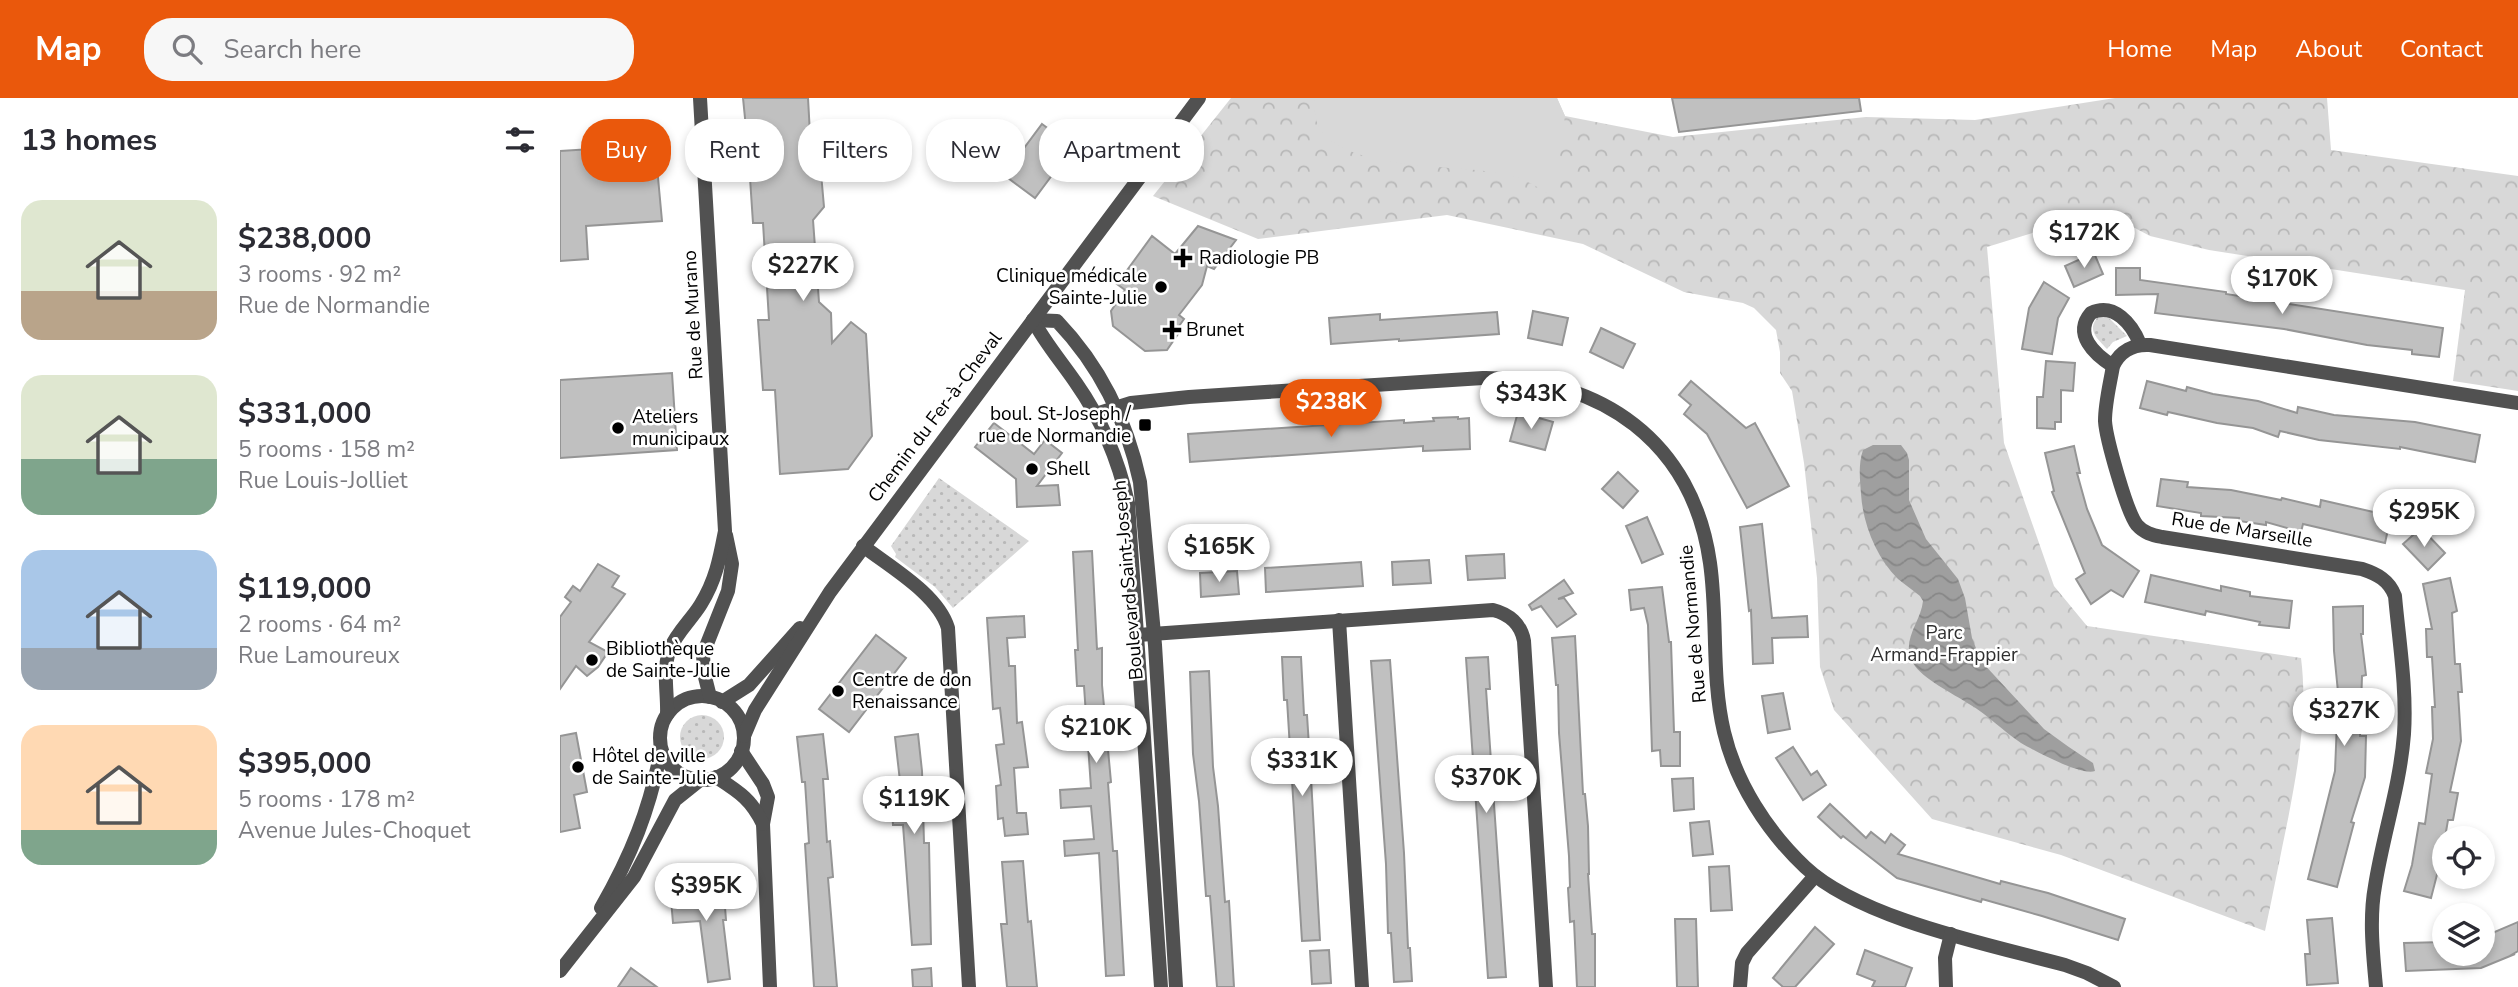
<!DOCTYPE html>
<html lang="en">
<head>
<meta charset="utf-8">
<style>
	body { margin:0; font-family:"Nunito Sans",sans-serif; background:#f7f7f7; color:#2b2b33; height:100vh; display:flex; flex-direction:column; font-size:26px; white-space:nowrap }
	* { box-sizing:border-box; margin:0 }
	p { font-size:23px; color:#7c7c81 }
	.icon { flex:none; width:38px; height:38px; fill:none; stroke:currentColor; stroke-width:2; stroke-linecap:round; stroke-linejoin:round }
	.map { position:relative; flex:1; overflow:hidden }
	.panel { display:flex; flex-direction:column; background:#fff; width:560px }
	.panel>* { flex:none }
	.guide { position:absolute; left:21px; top:21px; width:665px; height:63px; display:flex; gap:14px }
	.tools { position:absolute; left:1872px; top:728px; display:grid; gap:14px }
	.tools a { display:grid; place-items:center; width:63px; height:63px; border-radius:50%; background:#fff; box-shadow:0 4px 10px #0003; font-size:35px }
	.price { position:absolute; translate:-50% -60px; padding:0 16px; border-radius:24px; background:#fff; color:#222; font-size:23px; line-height:46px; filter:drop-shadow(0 2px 4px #0008) }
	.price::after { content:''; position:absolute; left:50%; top:42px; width:21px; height:16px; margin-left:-10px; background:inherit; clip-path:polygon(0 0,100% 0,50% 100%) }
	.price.selected { background:#ea580c; color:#fff }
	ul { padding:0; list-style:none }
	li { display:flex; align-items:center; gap:21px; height:175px; padding:0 21px }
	li span { display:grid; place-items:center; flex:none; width:196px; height:140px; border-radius:21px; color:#555 }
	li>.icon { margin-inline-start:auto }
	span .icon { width:84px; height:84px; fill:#fffc; stroke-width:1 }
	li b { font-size:30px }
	h2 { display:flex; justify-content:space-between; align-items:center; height:84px; padding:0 21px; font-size:30px }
	.pill { padding:0 24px; border-radius:28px; background:#fff; box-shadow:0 4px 10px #0003; font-size:24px; line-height:63px }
	.pill.selected { background:#ea580c; color:#fff }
	header { display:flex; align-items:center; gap:42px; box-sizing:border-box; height:98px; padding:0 35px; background:#ea580c; color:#fff }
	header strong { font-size:33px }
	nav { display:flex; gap:38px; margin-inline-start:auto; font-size:24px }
	.search { width:490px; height:63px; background:#f7f7f7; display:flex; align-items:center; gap:18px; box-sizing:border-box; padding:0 24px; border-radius:28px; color:#7c7c81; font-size:26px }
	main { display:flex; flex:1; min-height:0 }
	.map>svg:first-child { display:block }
	.grass { fill:url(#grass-dots) }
	.forest { fill:url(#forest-crowns) }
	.garden { fill:#d8d8d8 }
	.water { fill:url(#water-waves) }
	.building { fill:#c0c0c0; stroke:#959595; stroke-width:2 }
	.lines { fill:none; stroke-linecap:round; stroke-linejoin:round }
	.minor { stroke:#515151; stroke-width:14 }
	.tertiary { stroke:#515151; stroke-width:14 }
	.poi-dot { fill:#000; stroke:#fff; stroke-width:2.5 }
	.labels { text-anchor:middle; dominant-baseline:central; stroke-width:5; stroke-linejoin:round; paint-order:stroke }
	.poi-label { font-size:19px; fill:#000; stroke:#fff; text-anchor:start }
	.street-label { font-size:19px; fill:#000; stroke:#fff }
	.park-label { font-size:19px; fill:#2f2f2f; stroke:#fff }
</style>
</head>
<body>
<header>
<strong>Map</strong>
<div class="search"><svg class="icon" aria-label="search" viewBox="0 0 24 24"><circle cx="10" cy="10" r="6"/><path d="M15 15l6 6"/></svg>Search here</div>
<nav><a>Home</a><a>Map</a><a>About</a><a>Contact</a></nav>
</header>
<main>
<section class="panel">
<h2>13 homes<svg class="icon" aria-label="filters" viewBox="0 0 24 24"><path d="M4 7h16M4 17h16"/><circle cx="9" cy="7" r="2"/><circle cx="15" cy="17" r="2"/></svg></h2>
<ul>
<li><span style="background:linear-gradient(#dfe7d0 65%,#b9a48a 0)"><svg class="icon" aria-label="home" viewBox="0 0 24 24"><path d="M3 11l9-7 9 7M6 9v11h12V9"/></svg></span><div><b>$238,000</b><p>3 rooms · 92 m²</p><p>Rue de Normandie</p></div></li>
<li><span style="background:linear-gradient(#dfe7d0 60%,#7fa58c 0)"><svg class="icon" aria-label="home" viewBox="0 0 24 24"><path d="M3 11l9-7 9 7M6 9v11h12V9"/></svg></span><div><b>$331,000</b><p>5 rooms · 158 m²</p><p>Rue Louis-Jolliet</p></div></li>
<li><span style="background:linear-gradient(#a9c7e8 70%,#9aa5b1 0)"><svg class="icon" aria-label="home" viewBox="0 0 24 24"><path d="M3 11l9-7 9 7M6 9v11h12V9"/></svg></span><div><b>$119,000</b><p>2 rooms · 64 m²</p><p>Rue Lamoureux</p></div></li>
<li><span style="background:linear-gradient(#ffd9b3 75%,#7fa58c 0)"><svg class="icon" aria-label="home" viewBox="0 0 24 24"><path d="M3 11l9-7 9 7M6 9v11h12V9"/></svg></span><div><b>$395,000</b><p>5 rooms · 178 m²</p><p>Avenue Jules-Choquet</p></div></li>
</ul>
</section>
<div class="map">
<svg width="1958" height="889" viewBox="0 0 1958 889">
	<defs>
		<pattern id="grass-dots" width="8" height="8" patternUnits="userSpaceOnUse" patternTransform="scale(1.75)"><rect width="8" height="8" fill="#d8d8d8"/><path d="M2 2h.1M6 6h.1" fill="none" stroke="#b8b8b8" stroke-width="1.8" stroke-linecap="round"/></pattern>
		<pattern id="forest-crowns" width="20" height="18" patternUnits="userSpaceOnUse" patternTransform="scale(1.75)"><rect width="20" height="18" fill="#d8d8d8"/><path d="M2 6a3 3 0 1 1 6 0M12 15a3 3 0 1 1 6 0" fill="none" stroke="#b8b8b8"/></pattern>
		<pattern id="water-waves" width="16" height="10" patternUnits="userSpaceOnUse" patternTransform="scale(1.75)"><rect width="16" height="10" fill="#9f9f9f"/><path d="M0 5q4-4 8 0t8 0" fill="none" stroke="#878787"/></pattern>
	</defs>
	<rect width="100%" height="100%" fill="#fff"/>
	<!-- grass -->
	<g class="grass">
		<path d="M1538 219H1548L1567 238 1553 244 1547 251C1538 241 1526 232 1538 219Z"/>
		<polygon points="379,380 469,443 393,510 375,489 335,459 336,456 331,448"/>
		<circle cx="142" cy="639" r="22"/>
	</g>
	<!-- forest -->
	<path class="forest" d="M671 0H997L1005 18 1113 39 1306 19 1415 22 1555 0H1767L1771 52 1958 78V293L1893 283 1905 192 1649 152 1590 138 1543 113 1427 149 1444 345 1494 488 1527 528 1741 560C1748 615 1738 668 1728 721 1720 759 1713 796 1705 833L1501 757 1372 721 1274 612 1260 569 1257 480 1244 365 1232 293 1220 275V254L1216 232 1194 210 1183 205 1124 194 1023 146 887 117 698 141 593 98Z"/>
	<!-- garden -->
	<path class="garden" d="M754 0H997L1005 18 993 99C978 89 963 80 945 76 899 66 780 74 758 27 754 18 755 9 754 0Z"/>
	<!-- water -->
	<path class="water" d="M1313 347H1341L1347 355 1349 362V402L1366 441 1398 481 1405 500 1412 540 1421 563 1484 631C1500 643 1516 654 1533 665L1535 673C1521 678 1475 653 1461 645 1443 633 1428 617 1409 606 1394 596 1362 581 1353 565 1340 543 1361 524 1363 503L1360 498C1353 492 1345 487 1338 481 1316 459 1303 426 1301 396 1300 381 1298 367 1303 352Z"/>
	<!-- building -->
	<g class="building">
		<polygon points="183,0 248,0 251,54 260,64 264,109 253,122 259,204 271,215 272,245 291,224 306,236 312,338 288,371 220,376 215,292 203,292 198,222 209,222 203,125 193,125 189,65 198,64 195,29 186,30"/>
		<polygon points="1112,0 1299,0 1301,13 1119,34"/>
		<polygon points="482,26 513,49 475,100 444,77"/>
		<polygon points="95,47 102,123 26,128 28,161 0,163 0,53"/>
		<polygon points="638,128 676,142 654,171 647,168 642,187 619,217 624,221 617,231 620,233 607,252 585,253 553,228 551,213 565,192 557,186 592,138 615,156"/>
		<polygon points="1534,155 1543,176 1514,189 1505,168"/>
		<polygon points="1556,170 1580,170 1580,182 1666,194 1666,196 1883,230 1879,259 1852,256 1852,252 1807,247 1724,231 1595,215 1598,196 1556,197"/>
		<polygon points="1484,184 1509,200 1498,220 1492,256 1462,251 1469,210"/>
		<polygon points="973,213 1008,220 1002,247 968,240"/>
		<polygon points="937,214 939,236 839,243 839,241 771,246 769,220 820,216 820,222"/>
		<polygon points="1041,230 1075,246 1063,270 1030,254"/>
		<polygon points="1486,263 1515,265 1513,293 1501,292 1501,324 1495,324 1495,331 1477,330 1477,299 1483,299"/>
		<polygon points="112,275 117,352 0,360 0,282"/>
		<polygon points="1131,283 1186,330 1195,325 1229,388 1187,410 1147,336 1124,316 1131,307 1119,297"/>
		<polygon points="1587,283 1626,293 1627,289 1653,296 1698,303 1737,315 1738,309 1774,317 1855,324 1920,337 1915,364 1840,349 1840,351 1759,342 1720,333 1718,339 1693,330 1657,325 1608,314 1607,317 1580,310"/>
		<polygon points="958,314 993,324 985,352 950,343"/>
		<polygon points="898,319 898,321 909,320 910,351 863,353 863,348 630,364 628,336 844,322 844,325 874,323 873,320"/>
		<polygon points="434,325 474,356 485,342 502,355 477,388 498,387 500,407 457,409 456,381 415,349"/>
		<polygon points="1514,348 1520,375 1517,375 1527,411 1542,447 1579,473 1563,499 1551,492 1531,506 1516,481 1525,475 1492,394 1494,393 1485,355"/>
		<polygon points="1058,374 1078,393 1063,410 1042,391"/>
		<polygon points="1601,381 1628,384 1627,389 1671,392 1721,402 1722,400 1760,409 1761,402 1831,418 1825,445 1743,426 1741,434 1706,424 1706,427 1679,423 1679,420 1641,418 1641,415 1597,408"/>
		<polygon points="1087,419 1103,456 1082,465 1066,428"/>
		<polygon points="1202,426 1212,520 1247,518 1248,539 1212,540 1213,565 1193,566 1191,512 1189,513 1180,429"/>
		<polygon points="1861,430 1885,455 1868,472 1843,446"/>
		<polygon points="532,453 537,551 542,550 542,587 551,684 548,685 553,753 557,753 564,877 546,878 539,755 505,758 504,743 534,741 531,708 501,710 500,692 531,690 524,588 517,588 515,552 518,552 513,454"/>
		<polygon points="944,456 945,480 908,482 906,458"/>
		<polygon points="869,462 871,485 833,487 832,464"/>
		<polygon points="801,464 803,488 706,494 705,470"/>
		<polygon points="38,466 59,478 52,489 65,496 29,544 48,554 38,569 27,578 16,568 0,591 0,519 11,504 5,499 13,488 20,493"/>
		<polygon points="677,473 679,496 641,499 640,475"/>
		<polygon points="1591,477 1661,493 1661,488 1690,494 1690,498 1732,503 1729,530 1699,527 1700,524 1646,513 1645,517 1585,504"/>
		<polygon points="1890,480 1897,513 1892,515 1895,566 1900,566 1902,594 1898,594 1901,643 1890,694 1898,695 1893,722 1888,722 1882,757 1871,800 1844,793 1852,767 1859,725 1865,726 1872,676 1866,675 1873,641 1872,609 1875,609 1872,559 1867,559 1866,531 1872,531 1863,486"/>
		<polygon points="1004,482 1013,495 998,501 1004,500 1016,516 997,529 981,508 972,512 969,507"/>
		<polygon points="1102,489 1109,544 1111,544 1114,634 1120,634 1120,668 1101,668 1100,652 1092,653 1088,527 1084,510 1071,512 1069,492"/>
		<polygon points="1803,508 1803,536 1801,536 1806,577 1802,578 1800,638 1806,638 1805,679 1791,724 1794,725 1777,789 1748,781 1775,673 1777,624 1773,624 1773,594 1778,594 1774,553 1773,509"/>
		<polygon points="464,518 465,539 447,540 449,568 455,568 457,625 462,624 468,669 454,670 457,715 466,715 468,736 445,738 443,720 438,721 436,688 441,687 436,647 444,646 440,610 433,611 427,520"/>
		<polygon points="316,537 346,560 289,634 259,611"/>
		<polygon points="1015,538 1023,696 1025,696 1028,728 1029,776 1028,776 1032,836 1035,836 1035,889 1017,889 1014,823 1010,824 1008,790 1010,789 1009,758 999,635 998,587 996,587 992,540"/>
		<polygon points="722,559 741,559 744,617 747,617 751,680 760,842 742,843 727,602 724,602"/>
		<polygon points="928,559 930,591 926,591 946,879 928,880 906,560"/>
		<polygon points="830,562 844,755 848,850 850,850 852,883 834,884 831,835 828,835 826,766 811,563"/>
		<polygon points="649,573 653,669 658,708 665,804 669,803 674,889 657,889 650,798 646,798 639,703 633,656 630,574"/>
		<polygon points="1223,595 1230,631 1208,635 1202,598"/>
		<polygon points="16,635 27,694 14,697 20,730 0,734 0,638"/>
		<polygon points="263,636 268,681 263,681 267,744 270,743 273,779 268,780 277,889 254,889 245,746 249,745 245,684 242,684 237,639"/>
		<polygon points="358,636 362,673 364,745 369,745 371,846 352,847 343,727 333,727 331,693 341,692 335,639"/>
		<polygon points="1233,649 1251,677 1257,673 1266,687 1243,702 1216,660"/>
		<polygon points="1133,680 1134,711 1114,713 1112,681"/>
		<polygon points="1270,706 1306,740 1311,734 1325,745 1331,736 1345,747 1338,756 1440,786 1441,783 1488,795 1565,821 1558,842 1482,818 1422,801 1421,804 1337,780 1283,738 1281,740 1258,719"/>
		<polygon points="1149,723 1153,756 1133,758 1130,725"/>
		<polygon points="463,763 468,824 471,823 477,889 447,889 441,826 447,826 442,764"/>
		<polygon points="1169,768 1172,812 1151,813 1149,769"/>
		<polygon points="163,783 166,822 163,822 170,881 148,884 140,823 113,825 111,801 131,785"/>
		<polygon points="1772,820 1778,885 1747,887 1745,856 1750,856 1747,822"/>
		<polygon points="1115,821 1136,821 1138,889 1117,889"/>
		<polygon points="1958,824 1958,853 1953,856 1955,856 1921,870 1846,873 1844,845 1885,844 1885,856 1923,856 1923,839"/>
		<polygon points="1255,829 1274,846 1235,889 1223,889 1213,880"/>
		<polygon points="769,852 771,885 752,886 750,853"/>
		<polygon points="1305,852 1352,870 1345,889 1312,889 1315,883 1297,876"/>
		<polygon points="71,870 97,889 58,889"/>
		<polygon points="371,870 372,889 353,889 352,872"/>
	</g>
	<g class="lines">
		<!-- minor -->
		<g class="minor">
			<path d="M1553 268C1534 256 1513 236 1531 215 1554 204 1572 226 1580 246"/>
			<path d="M536 316 571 305 629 299 923 280C1041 279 1133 344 1150 465 1158 521 1151 579 1164 634 1176 685 1207 733 1245 769 1300 821 1431 847 1505 867L1527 875 1554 889"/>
			<path d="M303 448C330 469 378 496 388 530L409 889"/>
			<polyline points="779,522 802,889"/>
			<path d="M578 537 933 512C949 516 961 526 964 543L986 889"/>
			<polyline points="181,653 203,686 208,699 203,726 210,889"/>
			<path d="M156 679C179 694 191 701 203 726"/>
			<polyline points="1180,889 1182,865 1187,855 1255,778"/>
			<polyline points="1386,889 1385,860 1391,836"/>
			<path d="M1816 889C1813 856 1809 821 1815 788 1823 737 1840 688 1844 636 1847 591 1839 543 1835 498 1829 482 1817 476 1802 471L1602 439C1592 437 1584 435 1577 427 1567 415 1546 340 1545 323 1545 305 1550 286 1553 268 1560 253 1574 246 1590 247L1958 305"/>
		</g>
		<!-- tertiary -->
		<g class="tertiary">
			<path d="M473 222 497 223C540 268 567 323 580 384L595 547 616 889"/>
			<path d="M473 222C485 245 501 263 516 285 542 322 558 360 568 405L601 889"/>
			<circle cx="142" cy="640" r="42"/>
			<polyline points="150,599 144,575 143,556 168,493 172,466 166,437"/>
			<polyline points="162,604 189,587 240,530"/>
			<path d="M107 617C108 595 102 571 110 551 117 534 132 521 141 506 156 482 160 459 165 433L140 0"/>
			<polyline points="184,638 195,612 270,494 639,0"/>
			<path d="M41 810C71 758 90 711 101 652"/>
			<polyline points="0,873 74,779 115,702 140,682"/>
		</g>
	</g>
	<!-- markers -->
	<g class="poi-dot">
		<path d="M619.5 149.5h7v7h7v7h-7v7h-7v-7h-7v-7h7z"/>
		<circle cx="601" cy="189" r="7"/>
		<path d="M608.5 221.5h7v7h7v7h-7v7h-7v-7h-7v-7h7z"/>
		<rect x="578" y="320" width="14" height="14" rx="3.5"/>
		<circle cx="58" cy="330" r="7"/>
		<circle cx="472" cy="371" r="7"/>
		<circle cx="32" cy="562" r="7"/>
		<circle cx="278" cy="593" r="7"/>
		<circle cx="18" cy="669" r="7"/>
	</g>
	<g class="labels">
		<!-- poi labels -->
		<g class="poi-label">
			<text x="639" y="160">Radiologie PB</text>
			<text x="587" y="178" text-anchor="end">Clinique médicale<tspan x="587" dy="22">Sainte-Julie</tspan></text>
			<text x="626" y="232">Brunet</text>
			<text x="571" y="316" text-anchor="end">boul. St-Joseph /<tspan x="571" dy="22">rue de Normandie</tspan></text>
			<text x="72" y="319">Ateliers<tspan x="72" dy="22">municipaux</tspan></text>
			<text x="486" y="371">Shell</text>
			<text x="46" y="551">Bibliothèque<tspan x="46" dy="22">de Sainte-Julie</tspan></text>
			<text x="292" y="582">Centre de don<tspan x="292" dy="22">Renaissance</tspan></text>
			<text x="32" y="658">Hôtel de ville<tspan x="32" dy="22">de Sainte-Julie</tspan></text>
		</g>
		<!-- street labels -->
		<g class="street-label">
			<text transform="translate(133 217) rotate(-93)">Rue de Murano</text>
			<text transform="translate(375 319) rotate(-53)">Chemin du Fer-à-Cheval</text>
			<text transform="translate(1682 432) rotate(9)">Rue de Marseille</text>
			<text transform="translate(568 482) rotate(-95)">Boulevard Saint-Joseph</text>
			<text transform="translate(1133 526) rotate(-95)">Rue de Normandie</text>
		</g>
		<!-- park labels -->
		<g class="park-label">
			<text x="1384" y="535">Parc<tspan x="1384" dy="22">Armand-Frappier</tspan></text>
		</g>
	</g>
</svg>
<div class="tools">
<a><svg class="icon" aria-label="locate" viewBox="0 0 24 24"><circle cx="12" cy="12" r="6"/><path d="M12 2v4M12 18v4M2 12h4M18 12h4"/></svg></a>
<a><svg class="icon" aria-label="layers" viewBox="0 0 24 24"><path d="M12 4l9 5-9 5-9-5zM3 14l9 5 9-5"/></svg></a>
</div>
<b class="price" style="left:1524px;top:172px">$172K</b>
<b class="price" style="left:243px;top:205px">$227K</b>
<b class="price" style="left:1722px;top:218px">$170K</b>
<b class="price" style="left:971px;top:333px">$343K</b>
<b class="price selected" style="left:771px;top:341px">$238K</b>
<b class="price" style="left:1864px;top:451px">$295K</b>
<b class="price" style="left:659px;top:486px">$165K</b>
<b class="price" style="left:1784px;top:650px">$327K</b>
<b class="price" style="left:536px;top:667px">$210K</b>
<b class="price" style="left:742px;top:700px">$331K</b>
<b class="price" style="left:926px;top:717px">$370K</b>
<b class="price" style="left:354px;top:738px">$119K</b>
<b class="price" style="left:146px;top:825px">$395K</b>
<div class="guide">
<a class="pill selected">Buy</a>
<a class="pill">Rent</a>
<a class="pill">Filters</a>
<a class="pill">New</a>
<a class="pill">Apartment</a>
</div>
</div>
</main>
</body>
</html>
